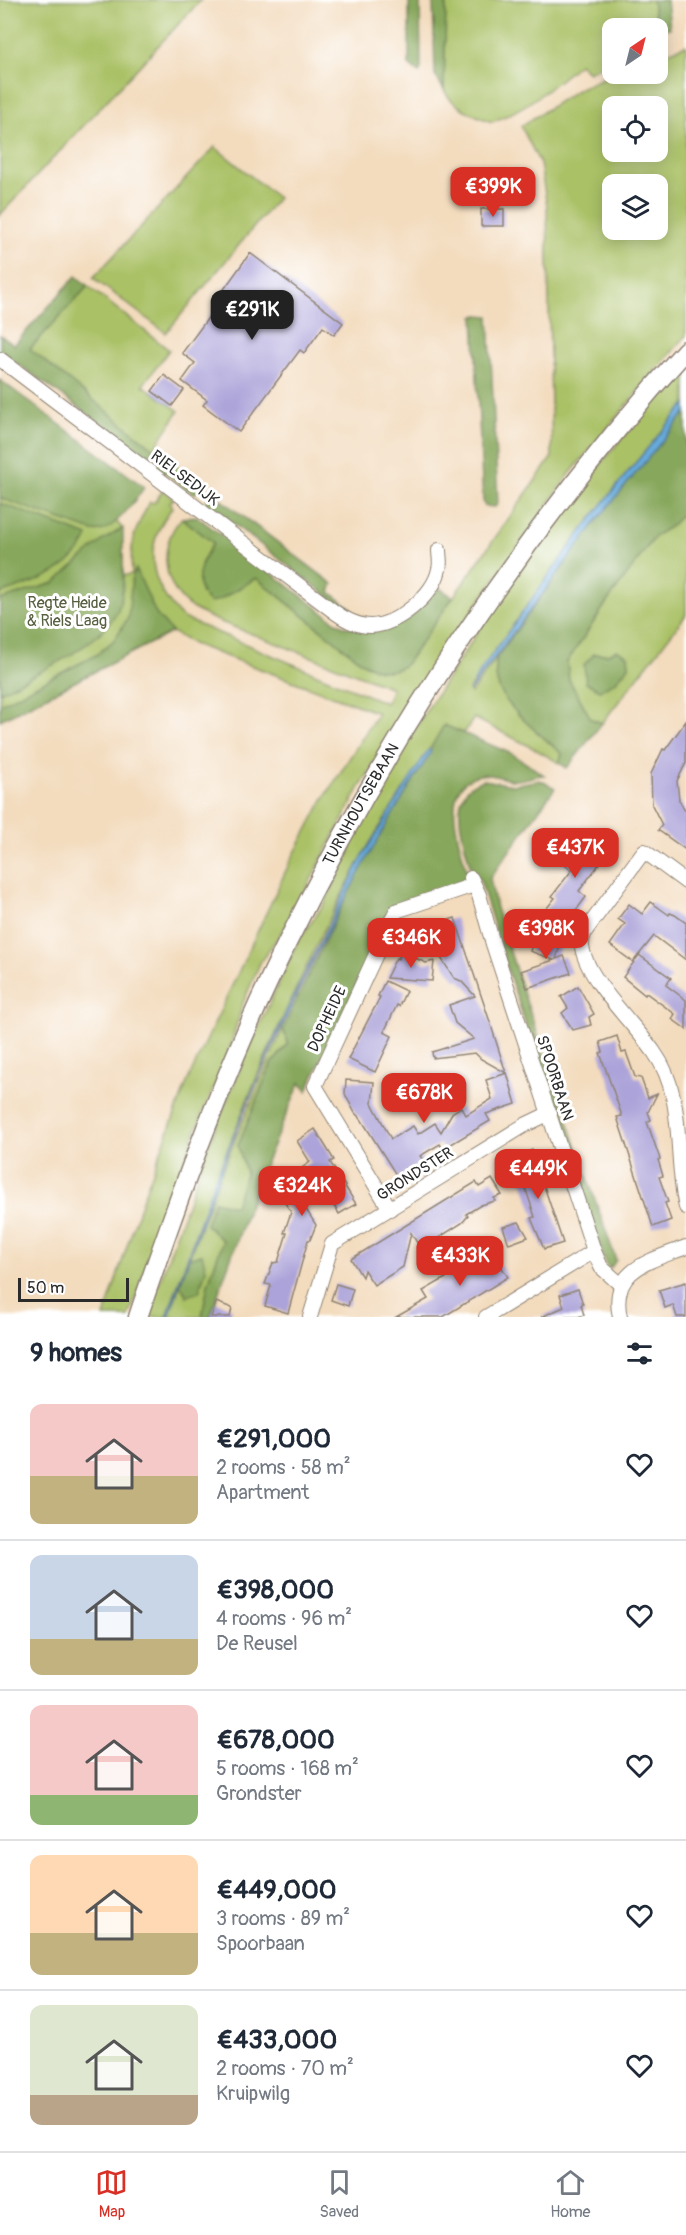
<!DOCTYPE html>
<html lang="en">
<head>
<meta charset="utf-8">
<style>
	body { margin:0; font-family:Pangolin,sans-serif; background:#f6f6f7; color:#1f2937; height:100vh; display:flex; flex-direction:column; font-size:22px; white-space:nowrap }
	* { box-sizing:border-box; margin:0 }
	p { font-size:20px; color:#747a83 }
	.icon { flex:none; width:33px; height:33px; fill:none; stroke:currentColor; stroke-width:2; stroke-linecap:round; stroke-linejoin:round }
	.map { position:relative; height:1317px; overflow:hidden }
	.sheet { display:flex; flex-direction:column; background:#fff; flex:1 }
	.sheet>* { flex:none }
	.needle { width:39px; rotate:35deg }
	.tools { position:absolute; left:602px; top:18px; display:grid; gap:12px }
	.tools a { display:grid; place-items:center; width:66px; height:66px; border-radius:12px; background:#fff; box-shadow:0 3px 15px #0003; font-size:30px }
	.scale { position:absolute; left:18px; bottom:15px; width:111px; box-sizing:border-box; padding-left:6px; border:3px solid #2b2b2b; border-top:0; font-size:16px; line-height:21px; white-space:nowrap; color:#2b2b2b; -webkit-text-stroke:4px #fff; paint-order:stroke }
	.price { position:absolute; translate:-50% -51px; padding:0 14px; border-radius:12px; background:#d93025; color:#fff; font-size:20px; line-height:39px; filter:drop-shadow(0 2px 3px #0008) }
	.price::after { content:''; position:absolute; left:50%; top:36px; width:18px; height:14px; margin-left:-9px; background:inherit; clip-path:polygon(0 0,100% 0,50% 100%) }
	.price.on { background:#222; color:#fff }
	ul { padding:0; list-style:none }
	li { display:flex; align-items:center; gap:18px; height:150px; padding:0 30px }
	li+li { border-top:2px solid #e0e1e3 }
	li span { display:grid; place-items:center; flex:none; width:168px; height:120px; border-radius:12px; color:#555 }
	li>.icon { margin-inline-start:auto }
	span .icon { width:72px; height:72px; fill:#fffc; stroke-width:1 }
	li b { font-size:26px }
	h2 { display:flex; justify-content:space-between; align-items:center; height:72px; padding:0 30px; font-size:26px }
	.menu { display:flex; justify-content:space-around; align-items:center; height:84px; border-top:2px solid #e0e1e3; background:#fff; font-size:16px; color:#747a83 }
	.menu a { display:grid; justify-items:center; gap:3px }
	.menu .on { color:#d93025 }
	.map>svg:first-child { display:block }
	.green { fill:#aac166; stroke:#6a7648; stroke-width:1.5; fill-rule:evenodd }
	.forest { fill:#87a75b; stroke:#596943; stroke-width:1.5 }
	.water { fill:#67abdd; stroke:#496b84; stroke-width:1.5 }
	.building { fill:#aba3d9 }
	.lines { fill:none; stroke-linecap:round; stroke-linejoin:round }
	.minor-casing { stroke:#8f8374; stroke-width:16 }
	.secondary-casing { stroke:#8f8374; stroke-width:21 }
	.minor { stroke:#fff; stroke-width:14 }
	.secondary { stroke:#fff; stroke-width:18 }
	.labels { text-anchor:middle; dominant-baseline:central; stroke-width:6; stroke-linejoin:round; paint-order:stroke }
	.street-label { font-size:16px; fill:#2b2b2b; stroke:#fff }
	.park-label { font-size:16px; fill:#576040; stroke:#fff }
</style>
</head>
<body>
<div class="map">
<svg width="686" height="1317" viewBox="0 0 686 1317">
	<rect width="100%" height="100%" fill="#fff"/>
	<filter id="ink" filterUnits="userSpaceOnUse"><feTurbulence type="fractalNoise" baseFrequency=".0167" numOctaves="2"/><feDisplacementMap in="SourceGraphic" scale="12" xChannelSelector="R" yChannelSelector="G"/><feConvolveMatrix kernelMatrix="1 2 1 2 8 2 1 2 1" color-interpolation-filters="sRGB"/></filter>
	<filter id="wash" filterUnits="userSpaceOnUse"><feTurbulence type="fractalNoise" baseFrequency=".008" numOctaves="4" result="noise"/><feDisplacementMap in="SourceGraphic" scale="24" xChannelSelector="R" yChannelSelector="G"/><feGaussianBlur stdDeviation="1.35" result="paint"/><feColorMatrix in="noise" values="0 0 0 0 0 0 0 0 0 0 0 0 0 0 0 0 0 1.4 0 .05"/><feComposite in="paint" operator="in"/></filter>
	<g filter="url(#wash)">
		<rect width="100%" height="100%" fill="#f3dbbd"/>
		<!-- green -->
		<g class="green">
			<polygon points="0,0 201,0 0,215"/>
			<path d="M446 0H652L657 28H612V61L588 72 579 64C552 87 526 109 492 122 476 116 451 106 444 90Z"/>
			<path d="M686 45V336L649 378 569 475 454 637 360 787 288 923 261 961 243 1003 228 1054 195 1132 158 1230 129 1317H104L142 1200 188 1080 290 862 323 800 378 713 193 644 172 632 0 720V381L122 528V576L132 574C129 543 135 528 150 502L154 503 163 490 174 499 170 502 172 508C142 546 149 585 183 618L386 703 392 688 218 621C209 617 200 613 192 608 162 588 157 544 182 518L214 543 201 564 221 599 256 578 363 663C378 671 392 675 406 664L552 457 547 207 540 164 521 126 580 88 613 74H657V56ZM612 106H657V152H612ZM612 184H657V230H612Z"/>
			<polygon points="215,147 278,198 166,333 93,278"/>
			<polygon points="88,286 169,350 143,385 179,411 154,449 29,349"/>
			<path d="M686 361V404C606 493 535 591 469 690L471 693 497 657C495 668 495 679 500 690 513 715 542 735 562 754L559 763 535 749 474 718 464 733 444 726C419 770 387 811 362 857 282 1003 220 1159 167 1317H147L208 1146 248 1050 298 941 324 904 348 857 359 824 422 717 498 601 564 508Z"/>
			<path d="M686 514V615L602 723 591 719 580 699 569 680 567 662 607 602 656 535 671 526 680 516ZM617 650 628 656 629 666 615 682 594 654H608Z"/>
			<polygon points="283,1028 288,1044 271,1065 238,1145 246,1173 235,1207 214,1202 206,1225 223,1241 208,1284 202,1317 169,1317 180,1285 187,1296 202,1254 189,1258 220,1175"/>
		</g>
		<!-- forest -->
		<g class="forest">
			<polygon points="409,0 420,0 421,68 419,73 409,65"/>
			<polygon points="433,0 446,0 444,90 435,75"/>
			<polygon points="652,0 667,0 670,28 657,31"/>
			<polygon points="76,276 88,286 30,349 154,449 148,457 0,351 0,335 14,345"/>
			<polygon points="478,315 489,316 498,503 495,507 485,506 483,503 474,317"/>
			<path d="M0 380 144 487C137 499 115 528 101 531 98 532 95 531 92 531L0 498Z"/>
			<path d="M686 412V514L680 516 671 526 656 535 607 602 567 662 569 680 580 699 591 719 602 723 567 768 559 763 562 754C542 735 513 715 500 690 495 679 495 668 497 657L598 519Z"/>
			<polygon points="161,454 204,486 194,494 154,465"/>
			<polygon points="212,493 333,584 330,592 351,608 349,612 205,502"/>
			<path d="M0 503 88 536C72 572 35 582 0 594Z"/>
			<path d="M196 516 336 622 346 627H392L410 618 439 588 453 597 406 664C392 675 378 671 363 663L256 578 221 599 210 603C189 586 201 561 213 543L182 518Z"/>
			<path d="M123 528C122 549 126 589 119 607 104 645 35 674 0 692V600L54 583 103 540Z"/>
			<polygon points="136,569 156,614 172,632 0,720 0,704 96,655 114,640 128,618 132,577"/>
			<polygon points="617,650 628,656 629,666 615,682 600,690 586,683 584,665 594,654 608,654"/>
			<path d="M444 725 512 754 544 775C534 775 526 780 517 780 504 781 493 772 480 775 435 784 462 850 469 879L454 886 393 906 307 1091 300 1083 261 1173 210 1317H202L208 1284 223 1241 206 1225 214 1201 235 1206 246 1173 238 1146 271 1065 288 1044 283 1028 365 858 431 752 430 749Z"/>
			<path d="M484 780 513 785 540 780 555 788 490 878 496 908 523 992 616 1260 610 1269 606 1265 506 965 481 883 479 879 473 877C467 848 441 790 484 780Z"/>
			<polygon points="202,1254 206,1269 199,1292 187,1296 180,1285 189,1258"/>
		</g>
		<!-- water -->
		<g class="water">
			<path d="M686 404V412L598 519 469 692C477 672 503 639 517 620 569 546 625 472 686 404Z"/>
			<path d="M430 749 431 752C321 923 231 1123 169 1317H167L214 1181 286 1012 363 855 428 750Z"/>
		</g>
		<g id="blocks">
			<!-- building -->
			<g class="building">
				<rect x="481" y="209" width="23" height="17"/>
				<polygon points="250,253 343,323 334,335 323,327 304,353 300,350 239,432 203,405 207,400 182,381 195,363 182,353 225,295 222,292"/>
				<polygon points="164,375 184,390 172,406 152,391"/>
				<polygon points="686,721 686,763 677,781 679,800 686,813 686,850 658,830 662,825 652,805 651,774 663,749 665,750"/>
				<polygon points="580,836 599,850 596,853 603,859 579,891 586,897 566,924 546,909 555,898 552,896 572,870 559,861"/>
				<polygon points="651,902 669,915 670,913 675,915 686,923 686,960 654,936 633,962 610,945 625,924 618,919 629,904 642,914"/>
				<polygon points="455,918 489,1019 506,1073 481,1059 475,1053 433,1058 432,1052 474,1039 455,1023 449,1005 475,996 461,981 454,978 441,958 447,956 436,924"/>
				<polygon points="538,928 563,936 556,959 564,956 571,973 527,988 521,971 554,960 530,951"/>
				<polygon points="402,952 426,963 434,961 432,981 386,978 396,958 398,959"/>
				<polygon points="639,955 671,978 666,985 686,1000 686,1029 672,1019 675,1014 646,993 645,995 623,977"/>
				<polygon points="385,981 406,991 399,1006 397,1005 384,1032 392,1036 375,1072 348,1059 380,997 378,996"/>
				<polygon points="578,986 594,1014 589,1017 591,1025 573,1030 562,1013 568,1008 561,997"/>
				<polygon points="617,1036 622,1053 626,1052 635,1077 641,1078 648,1098 657,1094 648,1112 651,1120 647,1122 660,1159 658,1160 663,1176 659,1177 668,1202 665,1203 671,1220 653,1227 617,1117 622,1116 600,1053 603,1052 600,1042"/>
				<polygon points="507,1073 516,1104 486,1114 490,1121 443,1149 440,1144 420,1156 424,1161 398,1178 361,1119 355,1113 345,1094 346,1080 374,1082 372,1103 391,1139 413,1126 418,1134 435,1123 441,1132 452,1113 461,1107 466,1115 492,1099 486,1080"/>
				<polygon points="315,1129 334,1160 330,1162 356,1204 339,1214 317,1178 295,1192 316,1225 310,1240 308,1240 288,1313 265,1306 271,1285 265,1284 273,1263 278,1262 287,1233 284,1233 291,1212 276,1189 272,1188 276,1174 288,1178 310,1162 297,1141"/>
				<polygon points="532,1150 563,1243 544,1249 531,1218 535,1217 523,1181 519,1182 513,1165 513,1159"/>
				<polygon points="492,1179 502,1195 494,1198 495,1201 481,1205 466,1214 468,1216 462,1223 421,1249 411,1233 403,1267 374,1285 364,1270 362,1277 351,1259 476,1182 479,1187"/>
				<polygon points="519,1222 528,1237 509,1244 503,1227"/>
				<polygon points="489,1248 508,1277 443,1317 396,1317 428,1299 423,1291 465,1267 464,1264"/>
				<polygon points="686,1282 686,1317 677,1317 673,1305 665,1308 659,1290"/>
				<polygon points="336,1284 353,1289 348,1306 331,1300"/>
				<polygon points="578,1289 583,1304 581,1305 584,1315 578,1317 541,1317 564,1307 560,1295"/>
				<polygon points="216,1302 232,1308 230,1317 211,1317"/>
			</g>
		</g>
	</g>
	<g filter="url(#ink)">
		<use href="#blocks" fill-opacity="0" stroke="#8f8374" stroke-width="1.5"/>
		<g class="lines">
			<!-- minor casing -->
			<g class="minor-casing">
				<g id="minor">
					<path d="M0 359 332 610C344 619 356 626 371 626 397 625 434 595 439 569 441 563 439 556 439 550"/>
					<polyline points="471,878 479,895 493,944 594,1251 601,1267 621,1285"/>
					<path d="M686 882 644 851 586 930C583 936 581 941 582 947 587 980 635 1025 654 1052 686 1096 674 1157 686 1207"/>
					<polyline points="390,1209 315,1086 396,911 474,885"/>
					<polyline points="310,1317 332,1244 525,1125 550,1113"/>
					<polyline points="486,1317 594,1251"/>
					<path d="M620 1317C609 1269 651 1261 686 1247"/>
				</g>
			</g>
			<!-- secondary casing -->
			<g class="secondary-casing">
				<g id="secondary">
					<path id="s1" d="M138 1317C181 1189 228 1062 288 941 393 728 528 525 686 350"/>
				</g>
			</g>
			<!-- minor -->
			<use href="#minor" class="minor"/>
			<!-- secondary -->
			<use href="#secondary" class="secondary"/>
		</g>
	</g>
	<g class="labels">
		<!-- street labels -->
		<g class="street-label">
			<text transform="translate(185 478) rotate(37)">RIELSEDIJK</text>
			<text stroke="none"><textPath href="#s1" startOffset="560">TURNHOUTSEBAAN</textPath></text>
			<text transform="translate(327 1019) rotate(-65)">DOPHEIDE</text>
			<text transform="translate(555 1078) rotate(72)">SPOORBAAN</text>
			<text transform="translate(415 1174) rotate(-32)">GRONDSTER</text>
		</g>
		<!-- park labels -->
		<g class="park-label">
			<text x="67" y="603">Regte Heide<tspan x="67" dy="18">&amp; Riels Laag</tspan></text>
		</g>
	</g>
</svg>
<div class="tools">
<a><svg class="needle" viewBox="-14 -14 28 28"><path d="M0-13l5 13h-10z" fill="#e53935"/><path d="M0 13l5-13h-10z" fill="#747a83"/></svg></a>
<a><svg class="icon" aria-label="locate" viewBox="0 0 24 24"><circle cx="12" cy="12" r="6"/><path d="M12 2v4M12 18v4M2 12h4M18 12h4"/></svg></a>
<a><svg class="icon" aria-label="layers" viewBox="0 0 24 24"><path d="M12 4l9 5-9 5-9-5zM3 14l9 5 9-5"/></svg></a>
</div>
<div class="scale">50 m</div>
<b class="price" style="left:493px;top:218px">€399K</b>
<b class="price on" style="left:252px;top:341px">€291K</b>
<b class="price" style="left:575px;top:879px">€437K</b>
<b class="price" style="left:546px;top:960px">€398K</b>
<b class="price" style="left:411px;top:969px">€346K</b>
<b class="price" style="left:424px;top:1124px">€678K</b>
<b class="price" style="left:538px;top:1200px">€449K</b>
<b class="price" style="left:302px;top:1217px">€324K</b>
<b class="price" style="left:460px;top:1287px">€433K</b>
</div>
<section class="sheet">
<h2>9 homes<svg class="icon" aria-label="filters" viewBox="0 0 24 24"><path d="M4 7h16M4 17h16"/><circle cx="9" cy="7" r="2"/><circle cx="15" cy="17" r="2"/></svg></h2>
<ul>
<li><span style="background:linear-gradient(#f6c9c9 60%,#c2b280 0)"><svg class="icon" aria-label="home" viewBox="0 0 24 24"><path d="M3 11l9-7 9 7M6 9v11h12V9"/></svg></span><div><b>€291,000</b><p>2 rooms · 58 m²</p><p>Apartment</p></div><svg class="icon" aria-label="heart" viewBox="0 0 24 24"><path d="M12 20l-8-8c-3-5 5-10 8-4 3-6 11-1 8 4z"/></svg></li>
<li><span style="background:linear-gradient(#c9d6e8 70%,#c2b280 0)"><svg class="icon" aria-label="home" viewBox="0 0 24 24"><path d="M3 11l9-7 9 7M6 9v11h12V9"/></svg></span><div><b>€398,000</b><p>4 rooms · 96 m²</p><p>De Reusel</p></div><svg class="icon" aria-label="heart" viewBox="0 0 24 24"><path d="M12 20l-8-8c-3-5 5-10 8-4 3-6 11-1 8 4z"/></svg></li>
<li><span style="background:linear-gradient(#f6c9c9 75%,#8fb573 0)"><svg class="icon" aria-label="home" viewBox="0 0 24 24"><path d="M3 11l9-7 9 7M6 9v11h12V9"/></svg></span><div><b>€678,000</b><p>5 rooms · 168 m²</p><p>Grondster</p></div><svg class="icon" aria-label="heart" viewBox="0 0 24 24"><path d="M12 20l-8-8c-3-5 5-10 8-4 3-6 11-1 8 4z"/></svg></li>
<li><span style="background:linear-gradient(#ffd9b3 65%,#c2b280 0)"><svg class="icon" aria-label="home" viewBox="0 0 24 24"><path d="M3 11l9-7 9 7M6 9v11h12V9"/></svg></span><div><b>€449,000</b><p>3 rooms · 89 m²</p><p>Spoorbaan</p></div><svg class="icon" aria-label="heart" viewBox="0 0 24 24"><path d="M12 20l-8-8c-3-5 5-10 8-4 3-6 11-1 8 4z"/></svg></li>
<li><span style="background:linear-gradient(#dfe7d0 75%,#b9a48a 0)"><svg class="icon" aria-label="home" viewBox="0 0 24 24"><path d="M3 11l9-7 9 7M6 9v11h12V9"/></svg></span><div><b>€433,000</b><p>2 rooms · 70 m²</p><p>Kruipwilg</p></div><svg class="icon" aria-label="heart" viewBox="0 0 24 24"><path d="M12 20l-8-8c-3-5 5-10 8-4 3-6 11-1 8 4z"/></svg></li>
</ul>
</section>
<nav class="menu">
<a class="on"><svg class="icon" aria-label="map" viewBox="0 0 24 24"><path d="M3 6l6-2 6 2 6-2v14l-6 2-6-2-6 2zM9 4v14M15 6v14"/></svg>Map</a>
<a><svg class="icon" aria-label="saved" viewBox="0 0 24 24"><path d="M7 4h10v16l-5-4-5 4z"/></svg>Saved</a>
<a><svg class="icon" aria-label="home" viewBox="0 0 24 24"><path d="M3 11l9-7 9 7M6 9v11h12V9"/></svg>Home</a>
</nav>
</body>
</html>
